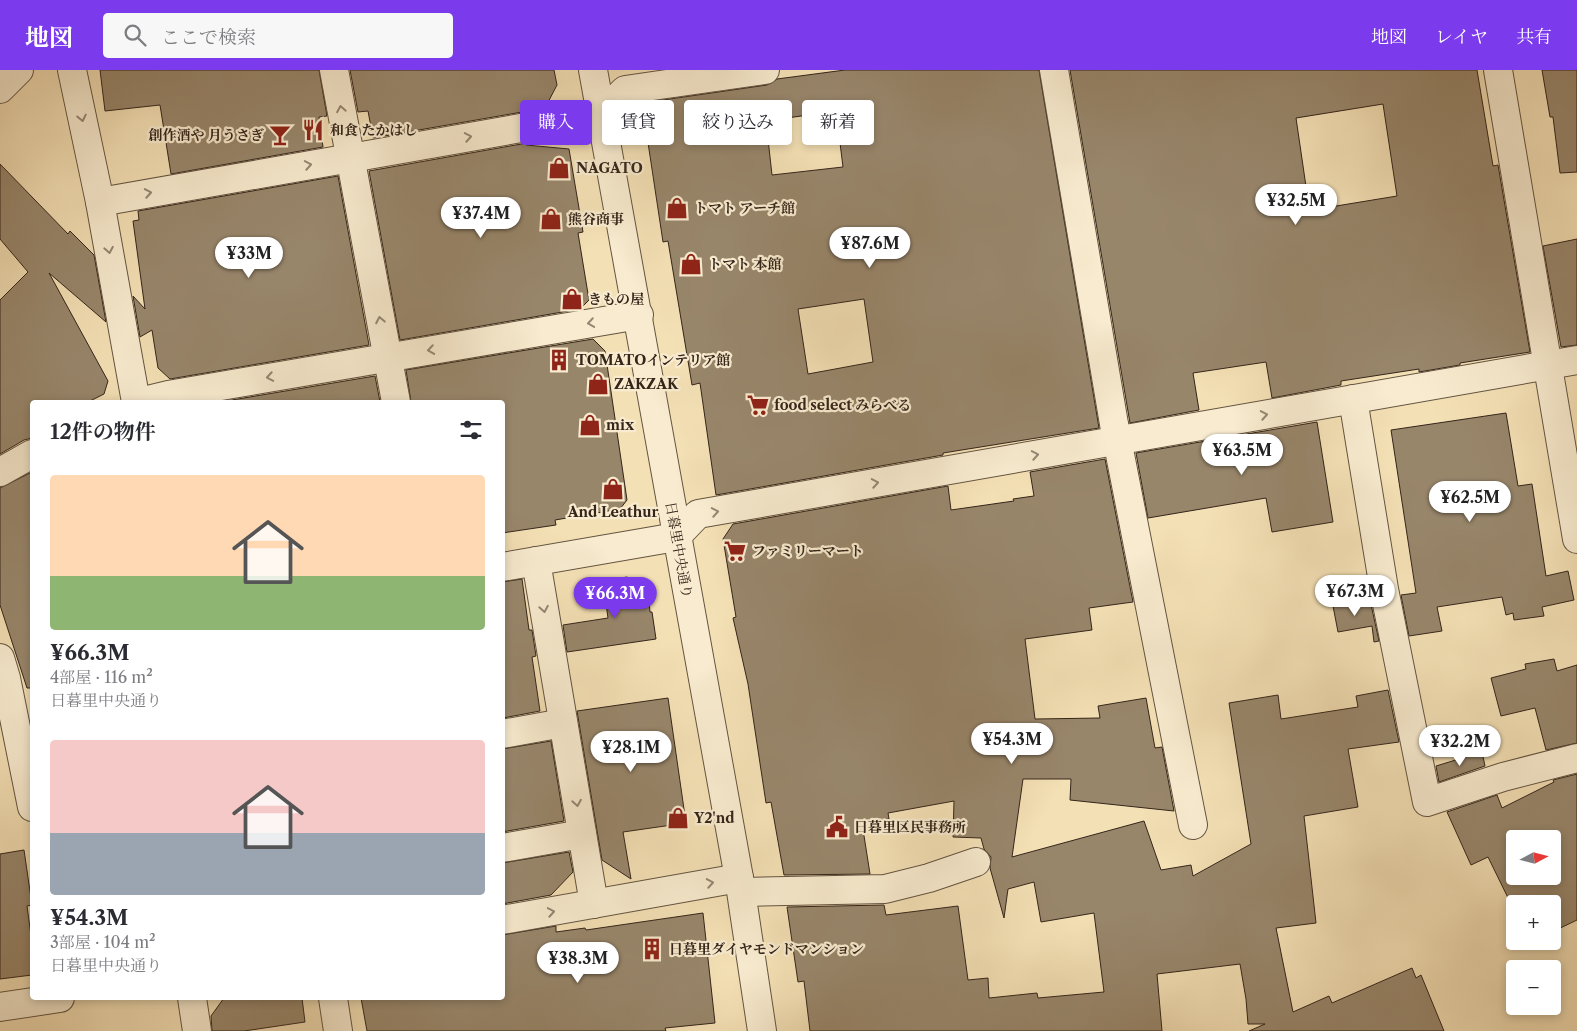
<!DOCTYPE html>
<html lang="ja">
<head>
<meta charset="utf-8">
<style>
	body { margin:0; font-family:"Libre Caslon Text","Noto Serif JP",serif; background:#f7f7f7; color:#2b2b33; height:100vh; display:flex; flex-direction:column; font-size:19px; white-space:nowrap }
	* { box-sizing:border-box; margin:0 }
	p { font-size:16px; color:#7c7c81 }
	.icon { flex:none; width:28px; height:28px; fill:none; stroke:currentColor; stroke-width:2; stroke-linecap:round; stroke-linejoin:round }
	.map { position:relative; flex:1; overflow:hidden }
	.panel { position:absolute; left:30px; top:330px; width:475px; height:600px; display:flex; flex-direction:column; background:#fff; border-radius:5px; box-shadow:0 2px 8px #0003 }
	.panel>* { flex:none }
	.guide { position:absolute; left:520px; top:30px; width:475px; height:45px; display:flex; gap:10px }
	.needle { width:32px; rotate:83deg }
	.fabs { position:absolute; left:1506px; top:760px; display:grid; gap:10px }
	.fabs a { display:grid; place-items:center; width:55px; height:55px; border-radius:5px; background:#fff; box-shadow:0 2px 8px #0003; font-size:25px }
	.price { position:absolute; translate:-50% -42px; padding:0 11px; border-radius:18px; background:#fff; color:#222; font-size:16px; line-height:32px; filter:drop-shadow(0 1px 2px #0008) }
	.price::after { content:''; position:absolute; left:50%; top:30px; width:15px; height:11px; margin-left:-8px; background:inherit; clip-path:polygon(0 0,100% 0,50% 100%) }
	.price.on { background:#7c3aed; color:#fff }
	ul { padding:0; list-style:none }
	li { display:grid; align-content:center; gap:10px; height:265px; padding:0 20px }
	li span { display:grid; place-items:center; height:155px; border-radius:5px; color:#555 }
	li>.icon { margin-inline-start:auto }
	span .icon { width:90px; height:90px; fill:#fffc; stroke-width:1 }
	li b { font-size:21px }
	h2 { display:flex; justify-content:space-between; align-items:center; height:60px; padding:0 20px; font-size:21px }
	.chip { padding:0 18px; border-radius:5px; background:#fff; box-shadow:0 2px 8px #0003; font-size:18px; line-height:45px }
	.chip.on { background:#7c3aed; color:#fff }
	header { display:flex; align-items:center; gap:30px; box-sizing:border-box; height:70px; padding:0 25px; background:#7c3aed; color:#fff }
	header strong { font-size:24px }
	nav { display:flex; gap:28px; margin-inline-start:auto; font-size:18px }
	.search { width:350px; height:45px; background:#f7f7f7; display:flex; align-items:center; gap:12px; box-sizing:border-box; padding:0 18px; border-radius:5px; color:#7c7c81; font-size:19px }
	.map>svg:first-child { display:block }
	.building { fill:#98866b; stroke:#34251a; fill-rule:evenodd }
	.lines { fill:none; stroke-linecap:round; stroke-linejoin:round }
	.minor-casing { stroke:#645441; stroke-width:30 }
	.minor { stroke:#f8ebcf; stroke-width:28 }
	.oneway { stroke:#968874 }
	.labels { text-anchor:middle; dominant-baseline:central; stroke-width:4.5; stroke-linejoin:round; paint-order:stroke }
	.poi-label { font-size:14px; font-weight:bold; fill:#34251a; stroke:#f8ebcf; text-anchor:start }
	.street-label { font-size:14px; fill:#34251a; stroke:#f8ebcf }
</style>
</head>
<body>
<header>
<strong>地図</strong>
<div class="search"><svg class="icon" aria-label="search" viewBox="0 0 24 24"><circle cx="10" cy="10" r="6"/><path d="M15 15l6 6"/></svg>ここで検索</div>
<nav><a>地図</a><a>レイヤ</a><a>共有</a></nav>
</header>
<div class="map">
<svg width="1577" height="961" viewBox="0 0 1577 961">
	<rect width="100%" height="100%" fill="#f4e0b5"/>
	<filter id="stains"><feTurbulence type="fractalNoise" baseFrequency=".004" numOctaves="4"/><feColorMatrix values="0 0 0 0 .2 0 0 0 0 .09 0 0 0 0 .02 0 0 0 .5 -.17"/></filter>
	<radialGradient id="worn" r=".72"><stop offset=".6" stop-color="#630" stop-opacity="0"/><stop offset="1" stop-color="#630" stop-opacity=".3"/></radialGradient>
	<!-- building -->
	<g class="building">
		<polygon points="100,0 319,0 327,46 319,47 323,77 171,104 160,35 105,41"/>
		<polygon points="350,0 554,0 557,15 545,38 373,68 368,41 358,42"/>
		<path d="M845 0H1039L1099 358 943 383V385L716 425 700 313 692 315 668 171 663 172 642 33 767 15 777 9ZM836 41 843 97 772 105 766 51ZM864 229 873 292 808 304 798 239Z"/>
		<path d="M1070 0H1477L1493 96 1498 95 1530 282 1460 293V295L1419 302V299L1341 311V315L1272 328 1266 292 1193 303 1199 340 1130 353ZM1383 34 1397 126 1318 139 1317 136 1309 137 1296 48Z"/>
		<polygon points="1542,0 1577,0 1577,102 1560,103 1553,47 1550,47"/>
		<polygon points="527,73 526,75 569,79 583,162 578,163 589,230 580,239 400,270 369,101"/>
		<polygon points="0,94 68,164 70,161 94,185 106,252 49,203 108,311 104,324 88,332 32,332 32,368 24,370 0,384 0,230 28,202 0,169"/>
		<polygon points="338,106 369,275 170,309 158,298 152,260 140,267 133,226 145,239 133,151 139,150 138,141"/>
		<polygon points="1577,169 1577,275 1561,277 1543,176"/>
		<polygon points="593,269 605,281 627,430 620,439 555,450 556,455 502,463 502,332 411,332 406,300"/>
		<polygon points="375,306 380,332 220,332"/>
		<polygon points="1506,343 1518,416 1532,414 1546,506 1568,501 1574,530 1542,537 1544,546 1514,550 1513,543 1506,545 1502,527 1437,537 1442,561 1409,566 1401,525 1416,523 1391,360"/>
		<polygon points="1317,352 1333,452 1272,462 1266,428 1148,448 1136,383"/>
		<polygon points="1105,389 1133,532 1089,538 1092,560 1025,569 1035,649 1100,648 1098,636 1146,628 1155,678 1162,677 1174,741 1070,730 1071,709 1023,709 1012,787 1144,751 1161,800 1191,795 1193,806 1251,774 1229,633 1278,625 1281,649 1358,637 1356,626 1388,620 1399,672 1348,679 1358,737 1304,746 1316,853 1276,858 1293,942 1329,926 1332,933 1412,898 1416,908 1421,905 1444,961 1249,961 1265,954 1248,954 1246,929 1240,894 1157,904 1162,961 810,961 804,911 798,912 787,837 884,835 886,845 958,836 968,910 988,908 989,928 1037,923 1038,928 1104,922 1094,843 1041,852 1034,812 1008,819 1004,848 990,798 991,787 984,779 981,768 953,767 954,731 888,743 889,749 862,753 870,804 784,805 771,732 766,733 748,614 733,548 736,547 723,469 733,454 948,416 951,440 1014,431 1013,429 1034,426 1030,402"/>
		<polygon points="32,402 32,618 27,618 0,535 0,418"/>
		<polygon points="627,507 648,521 650,542 652,542 656,569 567,582 563,555 608,548 603,511"/>
		<polygon points="522,509 529,560 532,560 536,586 532,587 540,641 503,648 502,512"/>
		<polygon points="1370,530 1379,571 1374,572 1372,556 1338,562 1333,536"/>
		<polygon points="1554,589 1557,601 1577,595 1577,673 1546,680 1535,638 1501,646 1491,608 1526,599 1525,594"/>
		<polygon points="668,628 686,753 623,762 631,809 602,790 577,641"/>
		<polygon points="551,671 564,751 502,762 502,679"/>
		<polygon points="1482,682 1485,696 1439,712 1436,696"/>
		<path d="M1577 704V850L1552 862V834H1515V842L1488 787 1471 795 1447 742 1497 725 1502 738 1554 712 1553 710ZM1515 769H1552V806H1515Z"/>
		<polygon points="24,780 32,835 27,836 32,873 32,905 0,909 0,784"/>
		<polygon points="569,782 573,802 551,825 502,834 502,793"/>
		<polygon points="703,843 715,953 665,958 666,961 367,961 361,928 502,928 502,865 556,856 556,862 585,858 586,860"/>
		<polygon points="224,928 302,928 305,952 244,961 212,961 211,946"/>
	</g>
	<g class="lines">
		<!-- minor casing -->
		<g class="minor-casing">
			<g id="minor">
				<polyline points="72,0 100,132 136,332"/>
				<polyline points="334,0 396,332"/>
				<polyline points="593,0 739,808 762,961"/>
				<polyline points="1054,0 1114,354 1193,755"/>
				<polyline points="1498,0 1577,469"/>
				<polyline points="0,19 19,0"/>
				<polyline points="100,132 601,44 625,20 765,0"/>
				<polyline points="1353,329 1384,519 1427,732 1503,707 1577,688"/>
				<polyline points="139,332 168,325 639,245"/>
				<polyline points="0,402 32,384"/>
				<polyline points="536,491 594,834"/>
				<polyline points="502,497 676,467 698,444 1577,290"/>
				<polyline points="0,588 6,608 32,737"/>
				<polyline points="502,664 563,653"/>
				<polyline points="502,778 582,764"/>
				<polyline points="742,822 885,819 929,808 976,792"/>
				<polyline points="502,850 739,808"/>
				<polyline points="192,928 197,961"/>
				<polyline points="333,928 338,961"/>
				<polyline points="0,937 60,928"/>
			</g>
		</g>
		<!-- minor -->
		<use href="#minor" class="minor"/>
	</g>
	<!-- one-way arrows -->
	<defs><path id="oneway-chevron" d="M-2-3.5L2.5 0L-2 3.5" fill="none" stroke-width="1.6" stroke-linecap="round" stroke-linejoin="round" transform="scale(1.25)"/></defs>
	<g class="oneway">
		<use href="#oneway-chevron" transform="translate(341 39) rotate(-100)"/>
		<use href="#oneway-chevron" transform="translate(82 48) rotate(78)"/>
		<use href="#oneway-chevron" transform="translate(468 67) rotate(-10)"/>
		<use href="#oneway-chevron" transform="translate(308 95) rotate(-10)"/>
		<use href="#oneway-chevron" transform="translate(148 123) rotate(-10)"/>
		<use href="#oneway-chevron" transform="translate(109 180) rotate(80)"/>
		<use href="#oneway-chevron" transform="translate(380 250) rotate(-101)"/>
		<use href="#oneway-chevron" transform="translate(591 253) rotate(171)"/>
		<use href="#oneway-chevron" transform="translate(431 280) rotate(171)"/>
		<use href="#oneway-chevron" transform="translate(270 307) rotate(170)"/>
		<use href="#oneway-chevron" transform="translate(1264 345) rotate(-10)"/>
		<use href="#oneway-chevron" transform="translate(1035 385) rotate(-10)"/>
		<use href="#oneway-chevron" transform="translate(875 413) rotate(-10)"/>
		<use href="#oneway-chevron" transform="translate(715 442) rotate(-10)"/>
		<use href="#oneway-chevron" transform="translate(544 539) rotate(80)"/>
		<use href="#oneway-chevron" transform="translate(577 733) rotate(80)"/>
		<use href="#oneway-chevron" transform="translate(710 813) rotate(-10)"/>
		<use href="#oneway-chevron" transform="translate(551 842) rotate(-10)"/>
	</g>
	<!-- icons -->
	<defs>
		<g id="restaurant-bare" transform="scale(1.725)"><path d="M-5-6h1v4h1v-4h1v4h1v-4h1v5L-1.5 .5V6h-2V.5L-5-1ZM5-6V6H3V1.5H1.5Q1.5-4 5-6Z" fill="#8f2418" stroke="#f8ebcf" stroke-width="2.5" paint-order="stroke"/></g>
		<g id="bar-bare" transform="scale(1.725)"><path d="M-6-5H6L.8 .8V4.5H3.5V6h-7V4.5H-.8V.8Z" fill="#8f2418" stroke="#f8ebcf" stroke-width="2.5" paint-order="stroke"/></g>
		<g id="shop-bare" transform="scale(1.725)"><path d="M-5-2.5h2.3a2.7 3.5 0 0 1 5.4 0H5L5.5 6h-11ZM-1.5-2.5h3a1.5 2.3 0 0 0-3 0Z" fill="#8f2418" stroke="#f8ebcf" stroke-width="2.5" paint-order="stroke"/></g>
		<g id="building-bare" transform="scale(1.725)"><path d="M-4-6H4V6H1V3H-1V6H-4ZM-2.5-4.3h1.7v1.8h-1.7ZM.8-4.3h1.7v1.8H.8ZM-2.5-1h1.7V.8h-1.7ZM.8-1h1.7V.8H.8Z" fill="#8f2418" stroke="#f8ebcf" stroke-width="2.5" paint-order="stroke"/></g>
		<g id="supermarket-bare" transform="scale(1.725)"><path d="M-6-5.5h2.5l.6 2H6L4.5 2H-2.5L-4.4-4H-6ZM-1.5 3.2a1.3 1.3 0 1 0 .1 0ZM3 3.2a1.3 1.3 0 1 0 .1 0Z" fill="#8f2418" stroke="#f8ebcf" stroke-width="2.5" paint-order="stroke"/></g>
		<g id="civic-bare" transform="scale(1.725)"><path d="M-.6-6.5H3V-4.5H.6V-3L4-1V1h2V6H-6V1h2V-1L-.6-3ZM-1.2 2.5V6h2.4V2.5Z" fill="#8f2418" stroke="#f8ebcf" stroke-width="2.5" paint-order="stroke"/></g>
	</defs>
	<g fill-rule="evenodd">
		<use href="#restaurant-bare" x="313" y="60"/>
		<use href="#bar-bare" x="280" y="65"/>
		<use href="#shop-bare" x="559" y="98"/>
		<use href="#shop-bare" x="677" y="138"/>
		<use href="#shop-bare" x="551" y="149"/>
		<use href="#shop-bare" x="691" y="194"/>
		<use href="#shop-bare" x="572" y="229"/>
		<use href="#building-bare" x="559" y="290"/>
		<use href="#shop-bare" x="598" y="314"/>
		<use href="#supermarket-bare" x="758" y="335"/>
		<use href="#shop-bare" x="590" y="355"/>
		<use href="#shop-bare" x="613" y="419"/>
		<use href="#supermarket-bare" x="735" y="481"/>
		<use href="#shop-bare" x="678" y="748"/>
		<use href="#civic-bare" x="837" y="757"/>
		<use href="#building-bare" x="652" y="879"/>
	</g>
	<g class="labels">
		<!-- poi labels -->
		<g class="poi-label">
			<text x="330" y="60">和食 たかはし</text>
			<text x="264" y="65" text-anchor="end">創作酒や 月うさぎ</text>
			<text x="576" y="98">NAGATO</text>
			<text x="694" y="138">トマト アーチ館</text>
			<text x="568" y="149">熊谷商事</text>
			<text x="708" y="194">トマト 本館</text>
			<text x="588" y="229">きもの屋</text>
			<text x="576" y="290">TOMATOインテリア館</text>
			<text x="614" y="314">ZAKZAK</text>
			<text x="774" y="335">food select みらべる</text>
			<text x="606" y="355">mix</text>
			<text x="613" y="442" text-anchor="middle">And Leathur</text>
			<text x="752" y="481">ファミリーマート</text>
			<text x="694" y="748">Y2'nd</text>
			<text x="854" y="757">日暮里区民事務所</text>
			<text x="669" y="879">日暮里ダイヤモンドマンション</text>
		</g>
		<!-- street labels -->
		<g class="street-label">
			<text transform="translate(679 480) rotate(80)">日暮里中央通り</text>
		</g>
	</g>
	<rect width="100%" height="100%" filter="url(#stains)"/>
	<rect width="100%" height="100%" fill="url(#worn)"/>
</svg>
<div class="fabs">
<a><svg class="needle" viewBox="-14 -14 28 28"><path d="M0-13l5 13h-10z" fill="#e53935"/><path d="M0 13l5-13h-10z" fill="#7c7c81"/></svg></a>
<a>+</a>
<a>−</a>
</div>
<b class="price" style="left:1296px;top:156px">¥32.5M</b>
<b class="price" style="left:481px;top:169px">¥37.4M</b>
<b class="price" style="left:870px;top:199px">¥87.6M</b>
<b class="price" style="left:249px;top:209px">¥33M</b>
<b class="price" style="left:1242px;top:406px">¥63.5M</b>
<b class="price" style="left:1470px;top:453px">¥62.5M</b>
<b class="price" style="left:1355px;top:547px">¥67.3M</b>
<b class="price on" style="left:615px;top:549px">¥66.3M</b>
<b class="price" style="left:1012px;top:695px">¥54.3M</b>
<b class="price" style="left:1460px;top:697px">¥32.2M</b>
<b class="price" style="left:631px;top:703px">¥28.1M</b>
<b class="price" style="left:578px;top:914px">¥38.3M</b>
<div class="guide">
<a class="chip on">購入</a>
<a class="chip">賃貸</a>
<a class="chip">絞り込み</a>
<a class="chip">新着</a>
</div>
<section class="panel">
<h2>12件の物件<svg class="icon" aria-label="filters" viewBox="0 0 24 24"><path d="M4 7h16M4 17h16"/><circle cx="9" cy="7" r="2"/><circle cx="15" cy="17" r="2"/></svg></h2>
<ul>
<li><span style="background:linear-gradient(#ffd9b3 65%,#8fb573 0)"><svg class="icon" aria-label="home" viewBox="0 0 24 24"><path d="M3 11l9-7 9 7M6 9v11h12V9"/></svg></span><div><b>¥66.3M</b><p>4部屋 · 116 m²</p><p>日暮里中央通り</p></div></li>
<li><span style="background:linear-gradient(#f6c9c9 60%,#9aa5b1 0)"><svg class="icon" aria-label="home" viewBox="0 0 24 24"><path d="M3 11l9-7 9 7M6 9v11h12V9"/></svg></span><div><b>¥54.3M</b><p>3部屋 · 104 m²</p><p>日暮里中央通り</p></div></li>
</ul>
</section>
</div>
</body>
</html>
